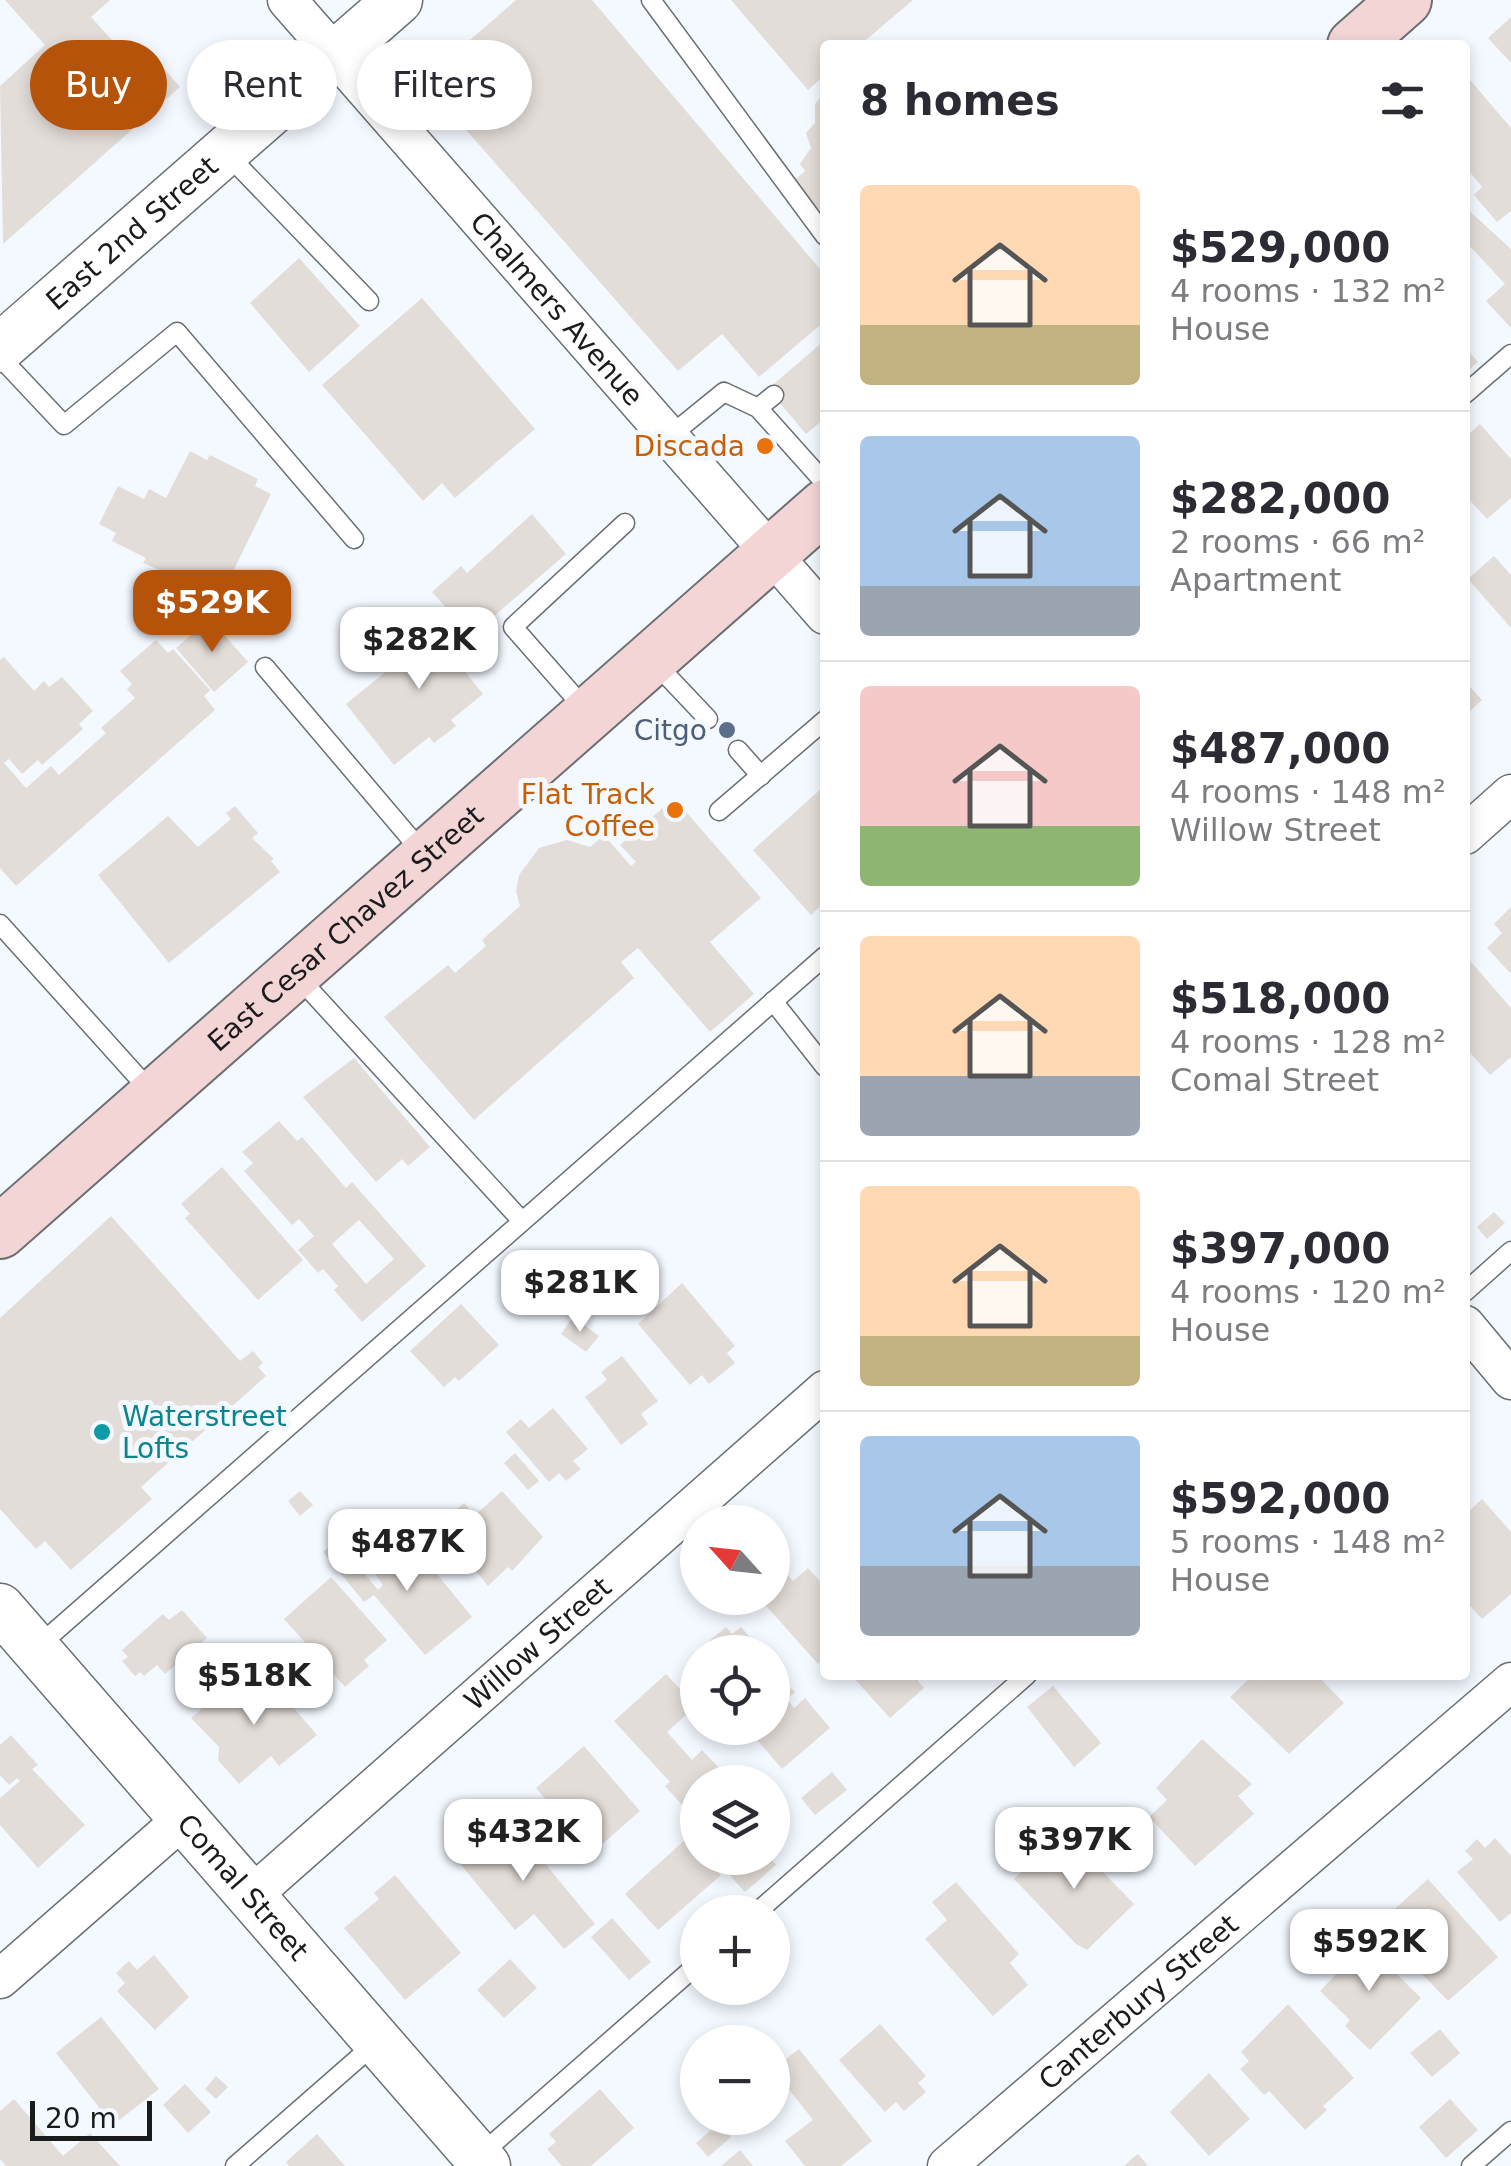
<!DOCTYPE html>
<html lang="en">
<head>
<meta charset="utf-8">
<style>
	body { margin:0; font-family:"DejaVu Sans",sans-serif; background:#f2f2f3; color:#2b2b33; height:100vh; display:flex; flex-direction:column; font-size:38px; white-space:nowrap }
	* { box-sizing:border-box; margin:0 }
	p { font-size:32px; color:#7c7c81 }
	.icon { flex:none; width:55px; height:55px; fill:none; stroke:currentColor; stroke-width:2; stroke-linecap:round; stroke-linejoin:round }
	.map { position:relative; flex:1; overflow:hidden }
	.side { position:absolute; left:820px; top:40px; width:650px; height:1640px; display:flex; flex-direction:column; background:#fff; border-radius:10px; box-shadow:0 5px 15px #0003 }
	.side>* { flex:none }
	.guide { position:absolute; left:30px; top:40px; width:640px; height:90px; display:flex; gap:20px }
	.needle { width:65px; rotate:297deg }
	.fabs { position:absolute; left:680px; top:1505px; display:grid; gap:20px }
	.fabs a { display:grid; place-items:center; width:110px; height:110px; border-radius:50%; background:#fff; box-shadow:0 5px 15px #0003; font-size:50px }
	.scale { position:absolute; left:30px; bottom:25px; width:122px; box-sizing:border-box; padding-left:10px; border:5px solid #1a1b1d; border-top:0; font-size:28px; line-height:35px; white-space:nowrap; color:#1a1b1d; -webkit-text-stroke:8px #f4f9ff; paint-order:stroke }
	.price { position:absolute; translate:-50% -85px; padding:0 22px; border-radius:20px; background:#fff; color:#222; font-size:32px; line-height:65px; filter:drop-shadow(0 2px 5px #0008) }
	.price::after { content:''; position:absolute; left:50%; top:60px; width:30px; height:22px; margin-left:-15px; background:inherit; clip-path:polygon(0 0,100% 0,50% 100%) }
	.price.on { background:#b45309; color:#fff }
	ul { padding:0; list-style:none }
	li { display:flex; align-items:center; gap:30px; height:250px; padding:0 40px }
	li+li { border-top:2px solid #e1e1e2 }
	li span { display:grid; place-items:center; flex:none; width:280px; height:200px; border-radius:10px; color:#555 }
	li>.icon { margin-inline-start:auto }
	span .icon { width:120px; height:120px; fill:#fffc; stroke-width:1 }
	li b { font-size:42px }
	h2 { display:flex; justify-content:space-between; align-items:center; height:120px; padding:0 40px; font-size:42px }
	.chip { padding:0 35px; border-radius:45px; background:#fff; box-shadow:0 5px 15px #0003; font-size:35px; line-height:90px }
	.chip.on { background:#b45309; color:#fff }
	.map>svg:first-child { display:block }
	.building { fill:#e3ddd9; fill-rule:evenodd }
	.lines { fill:none; stroke-linecap:round; stroke-linejoin:round }
	.service-casing { stroke:#6b6f74; stroke-width:21 }
	.minor-casing { stroke:#6b6f74; stroke-width:41 }
	.tertiary-casing { stroke:#6b6f74; stroke-width:51 }
	.secondary-casing { stroke:#6b6f74; stroke-width:56 }
	.service { stroke:#fff; stroke-width:18 }
	.minor { stroke:#fff; stroke-width:38 }
	.tertiary { stroke:#fff; stroke-width:48 }
	.secondary { stroke:#f4d5d6; stroke-width:52 }
	.food-dot { fill:#e8710a; stroke:#f4f9ff; stroke-width:4 }
	.service-dot { fill:#5c6f8a; stroke:#f4f9ff; stroke-width:4 }
	.culture-dot { fill:#0f9aa8; stroke:#f4f9ff; stroke-width:4 }
	.labels { text-anchor:middle; dominant-baseline:central; stroke-width:10; stroke-linejoin:round; paint-order:stroke }
	.street-label { font-size:28px; fill:#1a1b1d; stroke:#f4f9ff }
	.food-label { font-size:28px; fill:#c56008; stroke:#f4f9ff; text-anchor:end }
	.service-label { font-size:28px; fill:#4e5e75; stroke:#f4f9ff; text-anchor:end }
	.culture-label { font-size:28px; fill:#0d838f; stroke:#f4f9ff; text-anchor:start }
</style>
</head>
<body>
<div class="map">
<svg width="1511" height="2166" viewBox="0 0 1511 2166">
	<rect width="100%" height="100%" fill="#f4f9ff"/>
	<!-- building -->
	<g class="building">
		<polygon points="5,0 110,0 91,17 129,59 144,46 180,87 3,244 0,86 45,45"/>
		<polygon points="516,0 592,0 825,275 825,321 759,377 722,334 678,371 423,81"/>
		<polygon points="731,0 913,0 860,45 825,45 825,75 808,90"/>
		<polygon points="1511,17 1511,63 1488,38"/>
		<polygon points="1465,74 1511,128 1511,211 1497,222 1474,195 1482,187 1465,166"/>
		<polygon points="825,92 825,217 794,181 805,171 800,164 811,148 806,133 815,123 815,104"/>
		<polygon points="1465,207 1511,249 1511,328 1486,301 1505,284 1465,241"/>
		<polygon points="299,258 360,326 309,372 250,303"/>
		<polygon points="422,298 535,429 455,498 442,483 423,501 322,385"/>
		<polygon points="825,340 825,418 806,434 768,389"/>
		<polygon points="1465,347 1478,362 1465,373"/>
		<polygon points="1480,424 1511,459 1511,498 1487,519 1465,495 1465,438"/>
		<polygon points="190,451 207,460 210,455 258,479 255,486 271,494 221,596 143,563 146,558 112,541 116,533 99,524 118,486 144,499 149,489 166,498"/>
		<polygon points="532,514 566,554 471,636 432,592 461,566 467,573"/>
		<polygon points="1494,556 1511,575 1511,628 1468,579"/>
		<polygon points="162,582 180,591 172,606 155,597"/>
		<polygon points="171,606 183,618 171,631 159,619"/>
		<polygon points="442,609 474,649 458,663 483,694 451,720 456,726 434,743 429,737 394,765 346,704 409,653 405,647 434,629 428,621"/>
		<polygon points="210,619 248,662 214,692 176,648"/>
		<polygon points="156,640 168,653 173,649 210,690 204,696 215,710 16,886 0,868 0,660 4,657 34,691 44,681 49,687 62,677 93,711 79,724 83,729 42,765 38,760 22,774 9,759 4,763 26,788 51,766 59,775 106,733 101,728 135,698 127,689 132,684 120,671"/>
		<polygon points="1465,681 1482,700 1465,716"/>
		<polygon points="823,787 825,902 811,915 753,850"/>
		<polygon points="674,798 761,898 710,942 754,994 710,1032 638,948 621,962 634,978 474,1120 384,1017 448,965 455,973 486,946 482,940 520,906 516,891 519,875 539,848 567,840 590,847 604,835 631,866 636,862 620,845"/>
		<polygon points="235,806 258,833 252,838 274,859 271,861 280,872 169,963 98,875 168,816 198,847 231,819 226,813"/>
		<polygon points="1511,907 1511,974 1487,948 1502,933 1494,924"/>
		<polygon points="1465,955 1511,1008 1511,1057 1490,1075 1465,1047"/>
		<polygon points="354,1058 430,1147 408,1166 402,1159 376,1182 303,1097"/>
		<path d="M279 1121 297 1141 302 1137 346 1188 352 1182 426 1266 362 1322 334 1290 338 1286 323 1269 318 1273 298 1250 314 1236 299 1219 292 1225 244 1171 253 1163 242 1152ZM359 1220 394 1259 366 1284 332 1244Z"/>
		<polygon points="222,1167 303,1260 258,1300 185,1218 190,1214 181,1204"/>
		<polygon points="1494,1212 1505,1223 1487,1239 1477,1227"/>
		<polygon points="111,1216 240,1361 253,1351 263,1363 258,1367 266,1376 141,1487 152,1499 71,1570 45,1541 36,1549 0,1509 0,1318"/>
		<polygon points="682,1283 735,1346 727,1353 735,1363 709,1384 702,1375 690,1385 638,1324"/>
		<polygon points="461,1304 499,1345 459,1381 455,1377 444,1387 410,1351"/>
		<polygon points="573,1317 599,1336 586,1352 561,1334"/>
		<polygon points="622,1356 658,1401 641,1414 648,1424 621,1445 585,1397 607,1380 601,1372"/>
		<polygon points="553,1408 588,1449 573,1461 581,1469 566,1481 559,1473 549,1482 506,1432 521,1419 529,1428"/>
		<polygon points="515,1453 539,1481 528,1490 504,1463"/>
		<polygon points="300,1491 313,1505 300,1516 288,1501"/>
		<polygon points="502,1491 543,1537 512,1571 508,1567 488,1586 439,1525 464,1503 475,1515"/>
		<polygon points="1482,1499 1511,1532 1511,1594 1482,1619 1465,1600 1465,1515"/>
		<polygon points="337,1540 378,1590 383,1585 374,1572 411,1542 472,1617 425,1655 374,1595 364,1602 323,1552"/>
		<polygon points="808,1568 825,1587 825,1657 818,1664 759,1598 772,1598 772,1583 785,1572 793,1581"/>
		<polygon points="331,1577 387,1640 364,1660 369,1666 345,1687 284,1619"/>
		<polygon points="182,1610 207,1638 165,1674 157,1665 144,1676 140,1672 135,1676 122,1661 128,1657 122,1650 163,1614 169,1620"/>
		<polygon points="726,1627 732,1634 741,1627 763,1652 705,1652 701,1648"/>
		<polygon points="772,1671 795,1692 787,1699 794,1708 805,1698 830,1728 782,1769 747,1728 772,1728"/>
		<polygon points="263,1672 317,1735 279,1766 271,1756 239,1784 218,1760 219,1747 191,1718 217,1696 224,1705"/>
		<polygon points="666,1674 696,1706 667,1732 692,1760 702,1750 722,1771 709,1782 698,1782 698,1793 683,1806 665,1786 670,1782 614,1721"/>
		<polygon points="851,1675 913,1675 924,1688 890,1718"/>
		<polygon points="1253,1675 1259,1681 1266,1675 1317,1675 1344,1703 1289,1754 1230,1697"/>
		<polygon points="1053,1686 1101,1743 1074,1767 1027,1707"/>
		<polygon points="11,1735 38,1765 32,1769 85,1825 38,1868 0,1825 0,1798 20,1781 17,1778 9,1785 0,1775 0,1745"/>
		<polygon points="1202,1739 1252,1784 1238,1796 1254,1814 1195,1866 1149,1817 1167,1800 1156,1788"/>
		<polygon points="584,1746 640,1811 592,1853 536,1788"/>
		<polygon points="832,1772 847,1790 815,1815 801,1798"/>
		<polygon points="498,1819 508,1831 514,1826 595,1924 564,1949 534,1914 515,1930 456,1859"/>
		<polygon points="1063,1831 1134,1904 1087,1950 1076,1944 1014,1879"/>
		<polygon points="687,1838 698,1850 698,1858 704,1858 721,1875 658,1930 625,1894"/>
		<polygon points="1495,1838 1511,1856 1511,1913 1500,1922 1457,1872 1473,1859 1465,1851 1477,1839 1485,1848"/>
		<polygon points="714,1858 741,1858 750,1867 761,1858 770,1858 776,1865 745,1892"/>
		<polygon points="395,1875 461,1953 405,2000 344,1928 379,1899 374,1893"/>
		<polygon points="1428,1879 1498,1957 1448,2001 1376,1926"/>
		<polygon points="956,1882 1019,1954 1010,1963 1028,1985 993,2016 925,1939 947,1920 932,1902"/>
		<polygon points="612,1918 651,1962 629,1980 591,1937"/>
		<polygon points="1360,1938 1421,1998 1370,2050 1345,2026 1350,2020 1320,1991 1345,1965 1340,1959"/>
		<polygon points="154,1955 189,1997 155,2030 117,1991 125,1983 116,1973 129,1961 137,1970"/>
		<polygon points="510,1959 537,1988 504,2018 477,1990"/>
		<polygon points="1288,2004 1354,2078 1323,2106 1327,2110 1305,2130 1269,2091 1264,2095 1240,2069 1249,2061 1241,2052"/>
		<polygon points="101,2017 159,2089 113,2125 56,2053"/>
		<polygon points="880,2024 926,2076 918,2083 926,2092 904,2111 896,2102 885,2112 839,2060"/>
		<polygon points="1440,2029 1460,2053 1432,2077 1410,2053"/>
		<polygon points="799,2049 872,2141 841,2166 805,2166 785,2141 813,2120 773,2069"/>
		<polygon points="1209,2073 1250,2119 1209,2156 1170,2112"/>
		<polygon points="216,2076 228,2087 216,2099 205,2089"/>
		<polygon points="185,2084 211,2112 188,2133 163,2105"/>
		<polygon points="600,2089 634,2128 591,2166 562,2166 547,2149 556,2142 549,2134"/>
		<polygon points="14,2099 63,2156 90,2133 120,2166 6,2166 0,2159 0,2111"/>
		<polygon points="1450,2099 1478,2130 1446,2158 1419,2127"/>
		<polygon points="719,2123 731,2137 708,2157 696,2143"/>
		<polygon points="317,2134 345,2166 289,2166 286,2162"/>
		<polygon points="740,2150 753,2166 721,2166"/>
		<polygon points="1138,2154 1148,2166 1124,2166 1135,2156"/>
	</g>
	<g class="lines">
		<!-- service casing -->
		<g class="service-casing">
			<g id="service">
				<polyline points="651,0 825,236"/>
				<polyline points="225,152 369,301"/>
				<polyline points="0,357 64,425 177,332 354,539"/>
				<polyline points="1465,394 1511,354"/>
				<polyline points="758,408 774,395"/>
				<polyline points="671,435 724,392 758,408 825,483"/>
				<polyline points="655,663 708,719"/>
				<polyline points="265,667 422,852"/>
				<polyline points="585,709 513,627 625,523"/>
				<polyline points="738,750 761,776"/>
				<polyline points="719,811 825,720"/>
				<polyline points="0,924 153,1094"/>
				<polyline points="298,977 522,1221"/>
				<polyline points="773,1001 825,1067"/>
				<polyline points="1465,1292 1511,1251"/>
				<polyline points="36,1648 825,956"/>
				<polyline points="757,1912 1027,1675"/>
				<polyline points="480,2155 698,1964"/>
				<polyline points="235,2166 378,2041"/>
				<polyline points="1471,2166 1511,2131"/>
			</g>
		</g>
		<!-- minor casing -->
		<g class="minor-casing">
			<g id="minor">
				<path id="s1" d="M287 0 825 615"/>
				<polyline points="1465,835 1511,794"/>
				<polyline points="1465,1325 1511,1380"/>
				<path id="s2" d="M251 1896 825 1390"/>
				<polyline points="0,1979 183,1819"/>
				<path id="s3" d="M947 2166 1511 1682"/>
			</g>
		</g>
		<!-- tertiary casing -->
		<g class="tertiary-casing">
			<g id="tertiary">
				<path id="s4" d="M0 348 398 0"/>
				<path id="s5" d="M0 1608 486 2166"/>
			</g>
		</g>
		<!-- secondary casing -->
		<g class="secondary-casing">
			<g id="secondary">
				<polyline points="1354,45 1405,0"/>
				<path id="s6" d="M0 1232 825 506"/>
			</g>
		</g>
		<!-- service -->
		<use href="#service" class="service"/>
		<!-- minor -->
		<use href="#minor" class="minor"/>
		<!-- tertiary -->
		<use href="#tertiary" class="tertiary"/>
		<!-- secondary -->
		<use href="#secondary" class="secondary"/>
	</g>
	<!-- markers -->
	<g class="food-dot">
		<circle cx="765" cy="446" r="10"/>
		<circle cx="675" cy="810" r="10"/>
	</g>
	<circle class="service-dot" cx="727" cy="730" r="10"/>
	<circle class="culture-dot" cx="102" cy="1432" r="10"/>
	<g class="labels">
		<!-- street labels -->
		<g class="street-label">
			<text stroke="none"><textPath href="#s4" startOffset="175">East 2nd Street</textPath></text>
			<text stroke="none"><textPath href="#s1" startOffset="410">Chalmers Avenue</textPath></text>
			<text stroke="none"><textPath href="#s6" startOffset="460">East Cesar Chavez Street</textPath></text>
			<text stroke="none"><textPath href="#s2" startOffset="382">Willow Street</textPath></text>
			<text stroke="none"><textPath href="#s5" startOffset="370">Comal Street</textPath></text>
			<text stroke="none"><textPath href="#s3" startOffset="252">Canterbury Street</textPath></text>
		</g>
		<!-- food labels -->
		<g class="food-label">
			<text x="745" y="446">Discada</text>
			<text x="655" y="794">Flat Track<tspan x="655" dy="32">Coffee</tspan></text>
		</g>
		<!-- service labels -->
		<g class="service-label">
			<text x="707" y="730">Citgo</text>
		</g>
		<!-- culture labels -->
		<g class="culture-label">
			<text x="122" y="1416">Waterstreet<tspan x="122" dy="32">Lofts</tspan></text>
		</g>
	</g>
</svg>
<div class="fabs">
<a><svg class="needle" viewBox="-14 -14 28 28"><path d="M0-13l5 13h-10z" fill="#e53935"/><path d="M0 13l5-13h-10z" fill="#7c7c81"/></svg></a>
<a><svg class="icon" aria-label="locate" viewBox="0 0 24 24"><circle cx="12" cy="12" r="6"/><path d="M12 2v4M12 18v4M2 12h4M18 12h4"/></svg></a>
<a><svg class="icon" aria-label="layers" viewBox="0 0 24 24"><path d="M12 4l9 5-9 5-9-5zM3 14l9 5 9-5"/></svg></a>
<a>+</a>
<a>−</a>
</div>
<div class="scale">20 m</div>
<b class="price on" style="left:212px;top:655px">$529K</b>
<b class="price" style="left:419px;top:692px">$282K</b>
<b class="price" style="left:580px;top:1335px">$281K</b>
<b class="price" style="left:407px;top:1594px">$487K</b>
<b class="price" style="left:254px;top:1728px">$518K</b>
<b class="price" style="left:523px;top:1884px">$432K</b>
<b class="price" style="left:1074px;top:1892px">$397K</b>
<b class="price" style="left:1369px;top:1994px">$592K</b>
<div class="guide">
<a class="chip on">Buy</a>
<a class="chip">Rent</a>
<a class="chip">Filters</a>
</div>
<section class="side">
<h2>8 homes<svg class="icon" aria-label="filters" viewBox="0 0 24 24"><path d="M4 7h16M4 17h16"/><circle cx="9" cy="7" r="2"/><circle cx="15" cy="17" r="2"/></svg></h2>
<ul>
<li><span style="background:linear-gradient(#ffd9b3 70%,#c2b280 0)"><svg class="icon" aria-label="home" viewBox="0 0 24 24"><path d="M3 11l9-7 9 7M6 9v11h12V9"/></svg></span><div><b>$529,000</b><p>4 rooms · 132 m²</p><p>House</p></div></li>
<li><span style="background:linear-gradient(#a9c7e8 75%,#9aa5b1 0)"><svg class="icon" aria-label="home" viewBox="0 0 24 24"><path d="M3 11l9-7 9 7M6 9v11h12V9"/></svg></span><div><b>$282,000</b><p>2 rooms · 66 m²</p><p>Apartment</p></div></li>
<li><span style="background:linear-gradient(#f6c9c9 70%,#8fb573 0)"><svg class="icon" aria-label="home" viewBox="0 0 24 24"><path d="M3 11l9-7 9 7M6 9v11h12V9"/></svg></span><div><b>$487,000</b><p>4 rooms · 148 m²</p><p>Willow Street</p></div></li>
<li><span style="background:linear-gradient(#ffd9b3 70%,#9aa5b1 0)"><svg class="icon" aria-label="home" viewBox="0 0 24 24"><path d="M3 11l9-7 9 7M6 9v11h12V9"/></svg></span><div><b>$518,000</b><p>4 rooms · 128 m²</p><p>Comal Street</p></div></li>
<li><span style="background:linear-gradient(#ffd9b3 75%,#c2b280 0)"><svg class="icon" aria-label="home" viewBox="0 0 24 24"><path d="M3 11l9-7 9 7M6 9v11h12V9"/></svg></span><div><b>$397,000</b><p>4 rooms · 120 m²</p><p>House</p></div></li>
<li><span style="background:linear-gradient(#a9c7e8 65%,#9aa5b1 0)"><svg class="icon" aria-label="home" viewBox="0 0 24 24"><path d="M3 11l9-7 9 7M6 9v11h12V9"/></svg></span><div><b>$592,000</b><p>5 rooms · 148 m²</p><p>House</p></div></li>
</ul>
</section>
</div>
</body>
</html>
